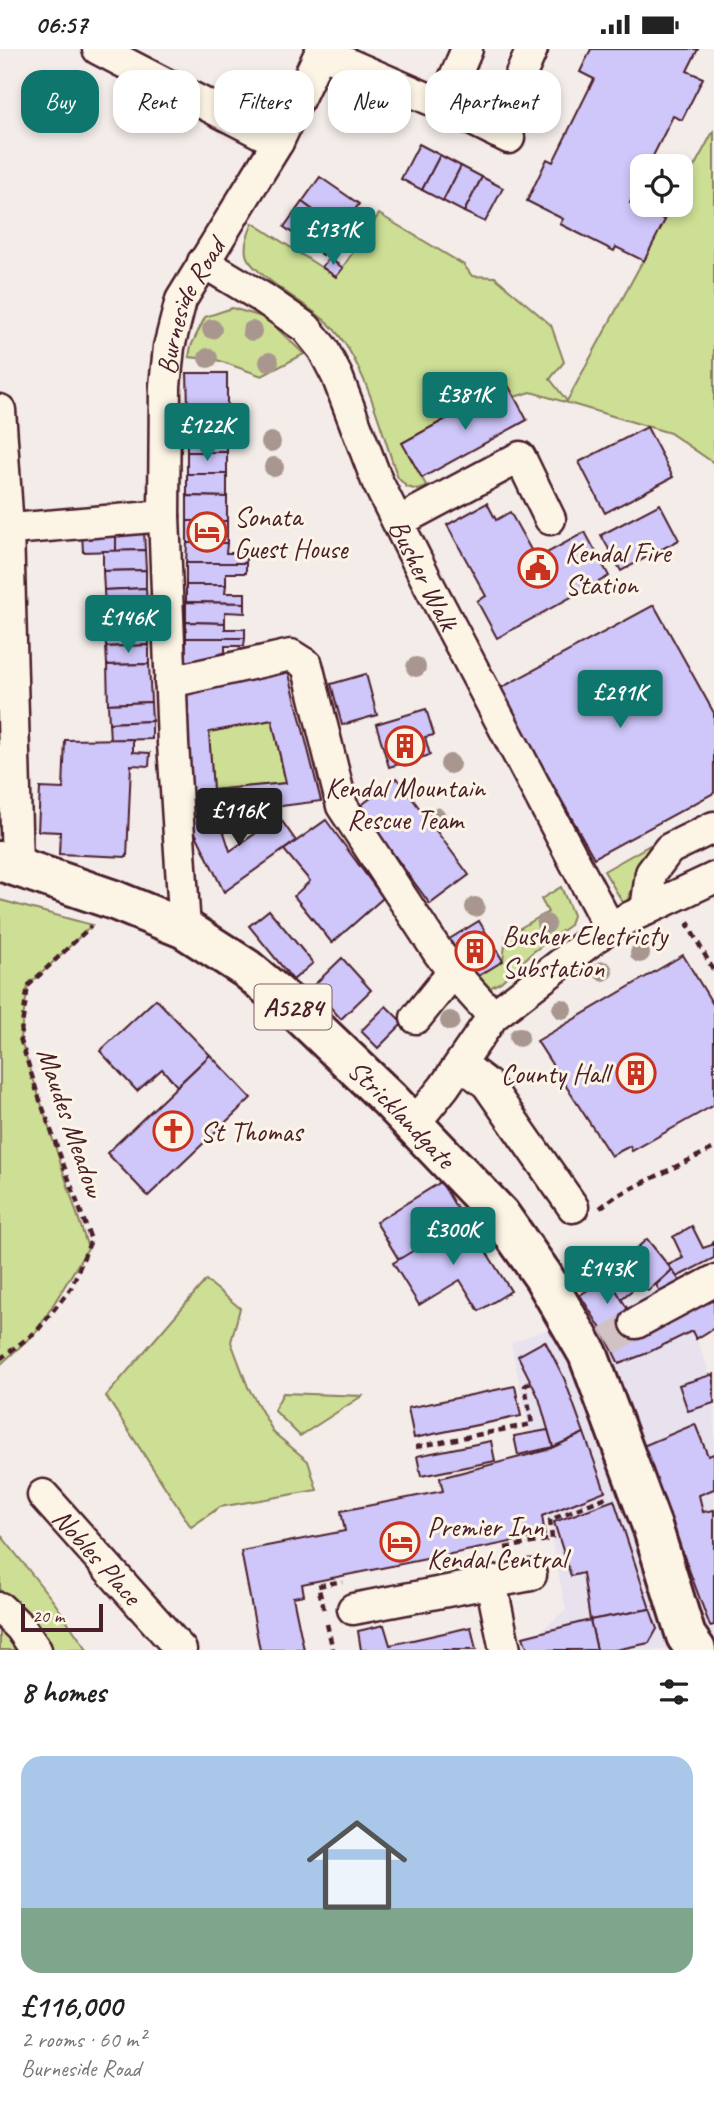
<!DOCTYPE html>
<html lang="en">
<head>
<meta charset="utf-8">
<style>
	body { margin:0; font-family:Caveat,sans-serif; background:#f6f6f6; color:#222; height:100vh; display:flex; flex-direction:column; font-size:26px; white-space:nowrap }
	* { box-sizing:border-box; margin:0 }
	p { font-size:23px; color:#767676 }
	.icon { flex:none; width:38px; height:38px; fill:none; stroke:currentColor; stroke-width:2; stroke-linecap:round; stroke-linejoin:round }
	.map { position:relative; height:1601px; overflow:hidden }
	.sheet { display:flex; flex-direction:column; background:#fff; flex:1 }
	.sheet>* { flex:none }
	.top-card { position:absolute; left:21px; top:21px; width:672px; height:63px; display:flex; gap:14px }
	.buttons { position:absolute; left:630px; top:105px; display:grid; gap:14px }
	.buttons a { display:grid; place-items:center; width:63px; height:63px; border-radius:14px; background:#fff; box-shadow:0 4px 10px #0003; font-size:35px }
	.scale { position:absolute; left:21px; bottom:18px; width:82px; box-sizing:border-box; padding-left:7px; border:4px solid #4a1f2b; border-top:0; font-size:19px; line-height:24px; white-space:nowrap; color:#4a1f2b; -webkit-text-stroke:5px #fcf5e5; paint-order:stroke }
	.price { position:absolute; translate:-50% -60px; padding:0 16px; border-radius:7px; background:#0f766e; color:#fff; font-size:23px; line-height:46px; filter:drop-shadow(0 2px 4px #0008) }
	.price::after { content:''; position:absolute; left:50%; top:42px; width:21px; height:16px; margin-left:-10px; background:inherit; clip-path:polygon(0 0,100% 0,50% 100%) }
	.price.on { background:#222; color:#fff }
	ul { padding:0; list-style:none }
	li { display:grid; align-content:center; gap:14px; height:371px; padding:0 21px }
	li span { display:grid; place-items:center; height:217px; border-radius:21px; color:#555 }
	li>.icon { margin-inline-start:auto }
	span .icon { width:126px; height:126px; fill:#fffc; stroke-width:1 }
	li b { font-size:30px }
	h2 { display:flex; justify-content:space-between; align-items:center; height:84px; padding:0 21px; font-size:30px }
	.tag { padding:0 24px; border-radius:21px; background:#fff; box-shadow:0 4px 10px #0003; font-size:24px; line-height:63px }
	.tag.on { background:#0f766e; color:#fff }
	.status { display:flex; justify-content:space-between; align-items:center; height:49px; padding:0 35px; background:#fff; direction:ltr }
	.status svg { height:19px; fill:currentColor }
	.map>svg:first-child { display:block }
	.built { fill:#e8e1ee }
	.green { fill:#ccdf94; stroke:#8b7f60; stroke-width:2 }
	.building { fill:#cfc6f9; stroke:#4a1f2b; stroke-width:2; fill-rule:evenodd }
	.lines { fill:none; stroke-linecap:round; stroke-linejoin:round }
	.minor-tunnel { stroke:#d1c3c3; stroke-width:30; stroke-dasharray:30 15; stroke-linecap:butt }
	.minor-casing { stroke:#4a1f2b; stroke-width:35 }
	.highway-casing { stroke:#4a1f2b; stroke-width:44 }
	.path { stroke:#4a1f2b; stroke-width:4.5; stroke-dasharray:7 5; stroke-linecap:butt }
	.minor { stroke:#fcf5e5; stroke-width:30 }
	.highway { stroke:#fcf5e5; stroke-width:38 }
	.tree { fill:#a8968f }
	.labels { text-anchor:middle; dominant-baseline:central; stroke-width:6; stroke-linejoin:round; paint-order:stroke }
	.shield { fill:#fcf5e5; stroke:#7f5f63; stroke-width:2 }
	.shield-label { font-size:26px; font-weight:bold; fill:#4a1f2b }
	.street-label { font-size:28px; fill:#4a1f2b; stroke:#fcf5e5 }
	.poi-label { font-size:28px; fill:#4a1f2b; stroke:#fcf5e5; text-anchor:start }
</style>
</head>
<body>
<div class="status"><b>06:57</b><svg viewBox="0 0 49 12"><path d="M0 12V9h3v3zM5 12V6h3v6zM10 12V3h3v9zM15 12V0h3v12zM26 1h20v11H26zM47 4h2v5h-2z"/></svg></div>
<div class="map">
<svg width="714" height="1601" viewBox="0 0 714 1601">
	<rect width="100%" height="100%" fill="#f3ece9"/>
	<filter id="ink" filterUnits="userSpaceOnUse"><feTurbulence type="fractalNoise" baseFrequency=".0143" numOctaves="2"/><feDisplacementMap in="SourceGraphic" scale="14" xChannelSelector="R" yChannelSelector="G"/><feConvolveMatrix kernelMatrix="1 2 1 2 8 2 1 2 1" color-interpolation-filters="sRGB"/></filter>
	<g filter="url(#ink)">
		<!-- built -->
		<polygon class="built" points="675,1232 714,1336 714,1601 517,1601 566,1561 511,1294"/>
		<!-- green -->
		<g class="green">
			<path d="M714 81V414L670 384 531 343 514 348 507 336 403 394 427 438 418 441 407 438 398 429C381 382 366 314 331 277 314 259 249 224 246 205 244 194 249 183 253 174L336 228 379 165 464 216 472 227 495 228 551 276 564 313 550 330 567 352 673 156H681V142Z"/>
			<polygon points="232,259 266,269 304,305 262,327 217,311 189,308 191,297 205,268"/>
			<polygon points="272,671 286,734 213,741 209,683"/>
			<polygon points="650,796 625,857 604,822"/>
			<polygon points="561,838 573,866 570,876 533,903 501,933 488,940 470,932 503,912 506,887 548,863 541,850"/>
			<polygon points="0,851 92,876 28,937 20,989 88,1199 37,1282 0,1316"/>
			<polygon points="206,1231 240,1259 231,1293 248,1338 274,1384 308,1412 317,1441 220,1458 191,1478 106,1347"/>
			<polygon points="283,1344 362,1347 300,1387 274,1361"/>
			<polygon points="0,1485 54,1553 87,1601 0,1601"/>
		</g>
		<!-- building -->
		<g class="building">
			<polygon points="591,0 698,0 687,22 703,29 682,71 673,67 648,117 642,117 642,129 630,154 665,171 644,212 616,198 614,202 560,175 563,170 527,152 547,110 553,113 594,30 580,23"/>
			<polygon points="419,95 440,106 422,141 401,130"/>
			<polygon points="440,106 461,117 443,152 422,141"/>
			<polygon points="461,117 482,128 464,163 443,152"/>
			<polygon points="320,128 359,155 348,170 340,164 332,175 302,153"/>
			<polygon points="482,128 503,139 485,173 464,163"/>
			<polygon points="302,153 332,175 323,188 331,194 323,206 284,178"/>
			<polygon points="329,209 343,219 336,228 322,218"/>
			<polygon points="187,324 227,324 227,358 188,358"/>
			<polygon points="508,336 527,371 422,429 402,394"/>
			<polygon points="188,358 227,358 227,381 187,381"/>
			<polygon points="647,378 673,428 605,464 579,413"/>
			<rect x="187" y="381" width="40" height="22"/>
			<rect x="187" y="403" width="40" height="22"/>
			<polygon points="187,425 227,425 227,448 187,447"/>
			<polygon points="187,447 227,448 227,472 187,472"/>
			<polygon points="487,454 496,471 510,463 536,510 585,483 609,527 497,589 477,552 486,547 447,476"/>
			<polygon points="660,455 679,491 621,522 601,486"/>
			<rect x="187" y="472" width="40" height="22"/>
			<polygon points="116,482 144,482 145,501 116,502"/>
			<polygon points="116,482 116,502 83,503 82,484"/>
			<polygon points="187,494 227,494 226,504 246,504 246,514 186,514"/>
			<polygon points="145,501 146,521 103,522 103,502"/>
			<polygon points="186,514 246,514 246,524 226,524 226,536 186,536"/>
			<polygon points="146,521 146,539 104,541 103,522"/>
			<polygon points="186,536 226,536 225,544 245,544 245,554 186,553"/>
			<polygon points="146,539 147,559 105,560 104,541"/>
			<polygon points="186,553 245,554 245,564 225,563 225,574 186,573"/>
			<polygon points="654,556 714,664 714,744 594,809 499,640"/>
			<polygon points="147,559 148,577 105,579 105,560"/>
			<polygon points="186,573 225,574 225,580 245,580 245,589 186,589"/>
			<polygon points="148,577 149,596 106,598 105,579"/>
			<polygon points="186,589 245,589 244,597 225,597 225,604 185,615"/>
			<polygon points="149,596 149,615 107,616 106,598"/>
			<polygon points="149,615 151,653 108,655 107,616"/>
			<path d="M288 621 321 752 188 769 178 645ZM272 671 286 734 213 741 209 683Z"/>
			<polygon points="366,625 377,666 342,676 331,635"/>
			<polygon points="151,653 152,672 109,674 108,655"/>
			<polygon points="426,660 434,686 425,688 430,706 389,718 376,675"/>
			<polygon points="152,672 152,690 110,691 109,674"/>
			<polygon points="133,690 133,703 150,704 149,717 131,716 127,808 59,805 60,783 38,782 40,739 63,740 65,691"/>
			<polygon points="397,729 469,826 430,855 359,758"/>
			<polygon points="218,765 230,802 279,768 296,792 224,843 188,769"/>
			<polygon points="326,771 383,849 332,894 294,847 310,832 284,801"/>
			<polygon points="269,861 313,914 293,931 249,877"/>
			<polygon points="479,872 503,912 470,932 446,892"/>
			<polygon points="683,906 714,957 714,1056 632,1102 630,1097 611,1107 537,992"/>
			<polygon points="342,909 371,941 341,970 312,938"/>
			<polygon points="156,950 210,1006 177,1037 162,1020 137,1042 100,1002"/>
			<polygon points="386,957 403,974 378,999 361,982"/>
			<polygon points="210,1006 251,1049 148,1147 107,1104"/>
			<polygon points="441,1133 464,1171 399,1211 376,1173"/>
			<polygon points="470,1167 486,1193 482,1196 511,1242 479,1262 460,1231 419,1256 393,1214"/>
			<polygon points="692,1177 703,1199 712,1196 714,1191 714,1209 677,1228 668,1216 683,1209 673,1188"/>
			<polygon points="647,1190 672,1221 648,1242 640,1235 621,1250 608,1228 630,1210 628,1207"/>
			<polygon points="672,1221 685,1239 665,1251 656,1236"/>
			<polygon points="608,1228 633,1269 605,1286 580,1246"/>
			<polygon points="705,1241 714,1254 714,1279 696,1290 692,1282 645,1305 619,1315 605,1286 633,1269"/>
			<polygon points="545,1292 564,1329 584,1384 553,1398 539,1349 518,1307"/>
			<polygon points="714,1325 714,1354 688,1362 679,1336"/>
			<polygon points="515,1337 521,1367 414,1389 408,1359"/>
			<polygon points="695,1375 708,1407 714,1405 714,1440 699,1446 703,1463 714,1461 714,1576 710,1577 643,1397"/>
			<polygon points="548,1381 553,1398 518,1406 514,1387"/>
			<polygon points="584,1384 605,1442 542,1467 545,1486 302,1535 304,1546 293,1548 304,1601 260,1601 241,1502 345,1482 341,1462 443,1442 440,1429 547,1401"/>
			<polygon points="491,1392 495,1412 421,1427 417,1407"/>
			<polygon points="614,1451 650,1560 590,1571 583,1524 571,1527 554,1473"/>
			<polygon points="650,1560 657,1580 649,1594 615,1601 597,1601 590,1571"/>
			<polygon points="590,1571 597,1601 528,1601 523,1588"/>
			<polygon points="384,1576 390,1596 471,1578 476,1601 361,1601 358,1582"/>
		</g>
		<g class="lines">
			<!-- minor-tunnel -->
			<polyline class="minor-tunnel" points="608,1292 636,1274"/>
			<!-- minor casing -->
			<g class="minor-casing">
				<g id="minor">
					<polyline points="98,0 278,93"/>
					<polyline points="321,3 443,56 509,89"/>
					<polyline points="443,56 467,0"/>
					<polyline points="496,83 532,0"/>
					<path id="s1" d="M203 213 263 249 306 279 323 300 337 327 377 432 431 540 609 878"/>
					<polyline points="0,361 8,480 17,817"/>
					<polyline points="398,473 520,408 550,470"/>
					<polyline points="0,481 164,467"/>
					<polyline points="170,633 291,606 307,616 342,757 438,903 453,923 493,967"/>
					<polyline points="646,861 651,824 669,800 714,778"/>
					<path id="s2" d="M185 880 173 694 164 467 165 337 169 298 181 251 278 93 322 0"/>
					<polyline points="416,969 453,923"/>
					<polyline points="461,1015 487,1035 573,1158"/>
					<polyline points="414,1075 444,1038 493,967 609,878 714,829"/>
					<polyline points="636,1274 714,1232"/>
					<path id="s3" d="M43 1446 181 1601"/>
					<polyline points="491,1533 505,1601"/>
					<polyline points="0,1559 20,1578 36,1601"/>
					<polyline points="353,1560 531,1526"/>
				</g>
			</g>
			<!-- highway casing -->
			<g class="highway-casing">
				<g id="highway">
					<path id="s4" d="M0 812 114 851 185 880 247 920 297 962 389 1050 500 1166 543 1227 588 1305 653 1480 686 1587 696 1601"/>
				</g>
			</g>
			<!-- path -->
			<g class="path">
				<polyline points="691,874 688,876 714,922"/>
				<polyline points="600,1159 616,1147 714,1099"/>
				<polyline points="0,1310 37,1282 71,1239 91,1191 37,1043 20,989 28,937 91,877"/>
				<polyline points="416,1398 532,1375 525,1337 531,1333"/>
				<polyline points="505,1499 552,1490 550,1471 609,1447"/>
				<polyline points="324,1560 318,1537 342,1532"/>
				<polyline points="327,1575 333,1601"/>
			</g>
			<!-- minor -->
			<use href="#minor" class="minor"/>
			<!-- highway -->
			<use href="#highway" class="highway"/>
		</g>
		<!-- trees -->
		<g class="tree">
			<circle cx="212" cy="280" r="10"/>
			<circle cx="252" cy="282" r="10"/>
			<circle cx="208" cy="309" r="10"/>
			<circle cx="269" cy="313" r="10"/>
			<circle cx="271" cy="393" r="10"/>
			<circle cx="274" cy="418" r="10"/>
			<circle cx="416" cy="618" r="10"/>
			<circle cx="450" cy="715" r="10"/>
			<circle cx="436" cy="768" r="10"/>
			<circle cx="475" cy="858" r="10"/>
			<circle cx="546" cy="875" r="10"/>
			<circle cx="640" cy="904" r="10"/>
			<circle cx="603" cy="922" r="10"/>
			<circle cx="562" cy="960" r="10"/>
			<circle cx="450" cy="972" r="10"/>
			<circle cx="519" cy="988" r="10"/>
		</g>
	</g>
	<!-- icons -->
	<defs>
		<g id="hotel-ring" transform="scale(2.0125)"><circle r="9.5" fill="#fcf5e5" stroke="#c8321e" stroke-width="1.5"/><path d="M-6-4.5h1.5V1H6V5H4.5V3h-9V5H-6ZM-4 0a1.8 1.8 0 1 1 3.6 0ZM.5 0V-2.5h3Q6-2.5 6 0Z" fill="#c8321e"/></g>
		<g id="civic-ring" transform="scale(2.0125)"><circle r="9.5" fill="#fcf5e5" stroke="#c8321e" stroke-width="1.5"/><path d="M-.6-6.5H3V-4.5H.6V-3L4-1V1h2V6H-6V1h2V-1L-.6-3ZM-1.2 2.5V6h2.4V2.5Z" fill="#c8321e"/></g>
		<g id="building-ring" transform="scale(2.0125)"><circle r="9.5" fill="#fcf5e5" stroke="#c8321e" stroke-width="1.5"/><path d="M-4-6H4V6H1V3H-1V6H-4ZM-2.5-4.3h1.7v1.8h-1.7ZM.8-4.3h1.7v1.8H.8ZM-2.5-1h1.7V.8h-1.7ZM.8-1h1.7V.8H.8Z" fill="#c8321e"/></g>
		<g id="church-ring" transform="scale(2.0125)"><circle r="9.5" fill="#fcf5e5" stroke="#c8321e" stroke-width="1.5"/><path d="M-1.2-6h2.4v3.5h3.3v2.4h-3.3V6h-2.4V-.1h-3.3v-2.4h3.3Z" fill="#c8321e"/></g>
	</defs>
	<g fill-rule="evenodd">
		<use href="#hotel-ring" x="207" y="483"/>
		<use href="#civic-ring" x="538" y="519"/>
		<use href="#building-ring" x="405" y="697"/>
		<use href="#building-ring" x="475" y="902"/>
		<use href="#building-ring" x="636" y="1024"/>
		<use href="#church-ring" x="173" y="1082"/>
		<use href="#hotel-ring" x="400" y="1493"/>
	</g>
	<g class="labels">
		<!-- shield labels -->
		<rect class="shield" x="254.5" y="935.5" width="77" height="45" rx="5"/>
		<g class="shield-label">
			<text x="293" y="958">A5284</text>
		</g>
		<!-- street labels -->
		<g class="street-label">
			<text stroke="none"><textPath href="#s2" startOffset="628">Burneside Road</textPath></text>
			<text stroke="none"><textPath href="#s1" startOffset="397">Busher Walk</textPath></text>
			<text stroke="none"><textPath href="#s4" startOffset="483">Stricklandgate</textPath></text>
			<text transform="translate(71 1073) rotate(71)">Maudes Meadow</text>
			<text stroke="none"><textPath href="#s3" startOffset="82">Nobles Place</textPath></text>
		</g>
		<!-- poi labels -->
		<g class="poi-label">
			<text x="234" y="467">Sonata<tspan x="234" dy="32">Guest House</tspan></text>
			<text x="565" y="503">Kendal Fire<tspan x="565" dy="32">Station</tspan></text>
			<text x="405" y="738" text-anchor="middle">Kendal Mountain<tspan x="405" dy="32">Rescue Team</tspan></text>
			<text x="502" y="886">Busher Electricty<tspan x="502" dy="32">Substation</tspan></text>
			<text x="609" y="1024" text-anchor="end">County Hall</text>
			<text x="200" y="1082">St Thomas</text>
			<text x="427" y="1477">Premier Inn<tspan x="427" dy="32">Kendal Central</tspan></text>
		</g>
	</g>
</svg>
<div class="buttons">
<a><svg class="icon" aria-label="locate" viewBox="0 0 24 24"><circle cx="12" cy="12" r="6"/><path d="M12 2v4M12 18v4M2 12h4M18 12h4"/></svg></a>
</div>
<div class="scale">20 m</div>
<b class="price" style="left:333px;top:218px">£131K</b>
<b class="price" style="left:465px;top:383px">£381K</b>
<b class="price" style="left:207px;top:414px">£122K</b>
<b class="price" style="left:128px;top:606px">£146K</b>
<b class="price" style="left:620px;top:681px">£291K</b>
<b class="price on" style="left:239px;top:799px">£116K</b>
<b class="price" style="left:453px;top:1218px">£300K</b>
<b class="price" style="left:607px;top:1257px">£143K</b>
<div class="top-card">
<a class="tag on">Buy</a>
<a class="tag">Rent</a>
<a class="tag">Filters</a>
<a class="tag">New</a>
<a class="tag">Apartment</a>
</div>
</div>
<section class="sheet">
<h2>8 homes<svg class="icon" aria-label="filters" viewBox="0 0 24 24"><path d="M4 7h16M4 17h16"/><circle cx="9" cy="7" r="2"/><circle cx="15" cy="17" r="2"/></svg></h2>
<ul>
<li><span style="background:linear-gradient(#a9c7e8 70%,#7fa58c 0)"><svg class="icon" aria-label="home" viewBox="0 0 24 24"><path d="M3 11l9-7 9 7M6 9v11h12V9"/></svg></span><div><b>£116,000</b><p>2 rooms · 60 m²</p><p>Burneside Road</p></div></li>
</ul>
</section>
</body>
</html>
